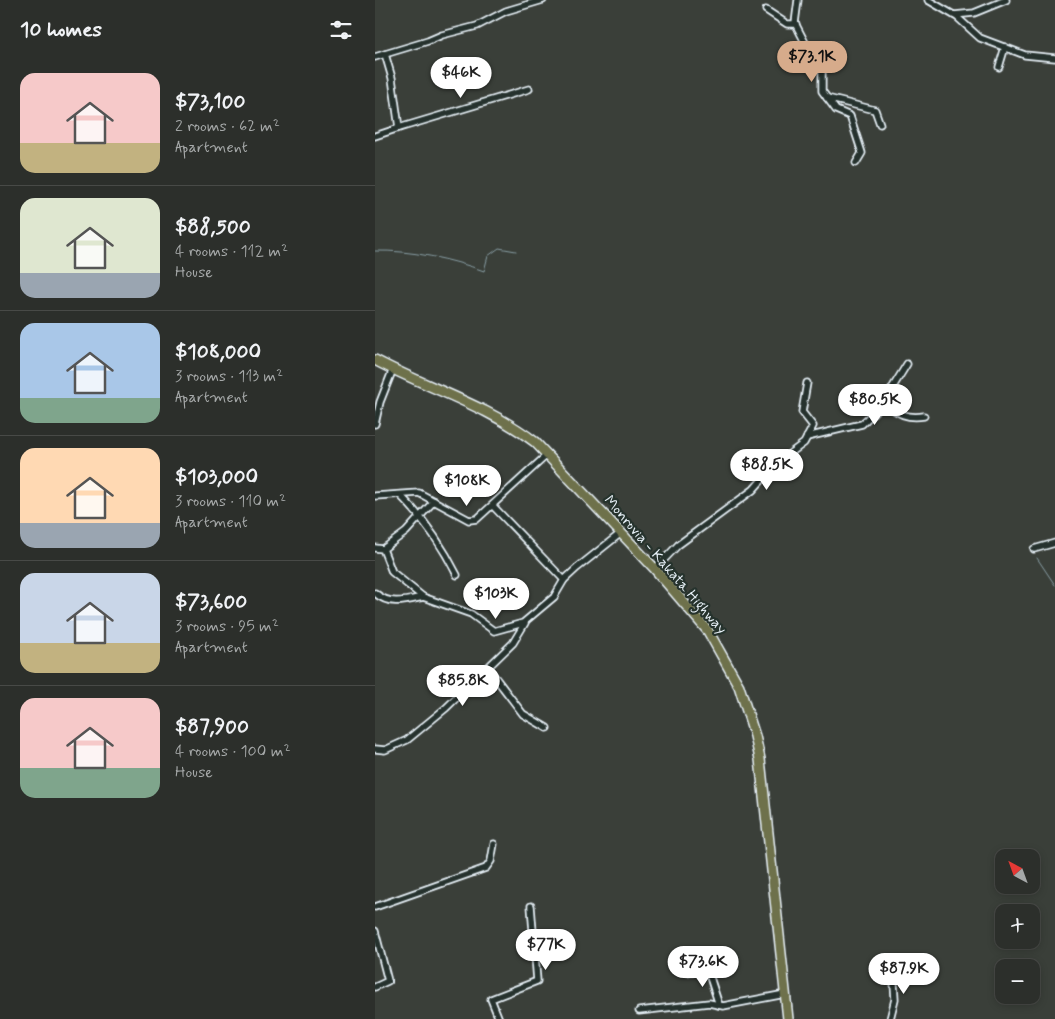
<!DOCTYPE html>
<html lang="en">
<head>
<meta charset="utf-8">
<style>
	body { margin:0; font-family:Mynerve,sans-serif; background:#383b37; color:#f1f3f6; height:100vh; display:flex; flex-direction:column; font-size:19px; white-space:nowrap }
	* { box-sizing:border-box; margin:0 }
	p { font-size:16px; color:#a6a9a9 }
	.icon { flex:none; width:28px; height:28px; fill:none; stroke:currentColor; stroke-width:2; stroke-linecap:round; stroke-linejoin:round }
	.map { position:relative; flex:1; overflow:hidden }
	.details { display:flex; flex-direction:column; background:#2c2f2b; width:375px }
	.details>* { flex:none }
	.needle { width:32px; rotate:319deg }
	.controls { position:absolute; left:620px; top:849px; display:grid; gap:10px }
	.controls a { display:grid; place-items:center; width:45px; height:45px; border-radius:10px; background:#2c2f2b; box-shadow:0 2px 8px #0003,0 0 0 1px #484a47; font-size:25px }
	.price { position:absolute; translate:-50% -42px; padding:0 11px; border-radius:18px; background:#fff; color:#222; font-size:16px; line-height:32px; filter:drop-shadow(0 1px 2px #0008) }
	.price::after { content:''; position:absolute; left:50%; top:30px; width:15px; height:11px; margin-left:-8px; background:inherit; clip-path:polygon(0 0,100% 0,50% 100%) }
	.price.on { background:#d6ab8b; color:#111 }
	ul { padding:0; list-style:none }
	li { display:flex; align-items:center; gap:15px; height:125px; padding:0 20px }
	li+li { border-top:1px solid #484a47 }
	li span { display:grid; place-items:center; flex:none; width:140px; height:100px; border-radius:15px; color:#555 }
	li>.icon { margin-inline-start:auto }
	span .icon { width:60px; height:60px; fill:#fffc; stroke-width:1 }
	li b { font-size:21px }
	h2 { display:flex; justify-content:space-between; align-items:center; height:60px; padding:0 20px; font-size:21px }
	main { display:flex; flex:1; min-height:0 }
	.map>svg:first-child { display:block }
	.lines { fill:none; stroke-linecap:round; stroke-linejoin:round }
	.stream { stroke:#889ea5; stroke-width:1 }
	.minor-casing { stroke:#e8f1f8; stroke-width:9 }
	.highway-casing { stroke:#e8f1f8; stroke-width:12 }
	.minor { stroke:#26332d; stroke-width:5.5 }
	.highway { stroke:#6e714b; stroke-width:9 }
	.labels { text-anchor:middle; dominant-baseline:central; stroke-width:4.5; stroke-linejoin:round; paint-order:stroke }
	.street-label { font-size:15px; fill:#e8f1f8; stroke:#26332d }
</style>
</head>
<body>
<main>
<section class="details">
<h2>10 homes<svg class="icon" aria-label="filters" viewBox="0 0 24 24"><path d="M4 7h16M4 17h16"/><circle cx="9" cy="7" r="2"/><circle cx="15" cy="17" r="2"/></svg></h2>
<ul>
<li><span style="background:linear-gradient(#f6c9c9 70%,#c2b280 0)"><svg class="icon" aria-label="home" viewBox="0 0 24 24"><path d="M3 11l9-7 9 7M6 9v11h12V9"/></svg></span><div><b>$73,100</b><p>2 rooms · 62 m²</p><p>Apartment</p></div></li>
<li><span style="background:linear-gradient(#dfe7d0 75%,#9aa5b1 0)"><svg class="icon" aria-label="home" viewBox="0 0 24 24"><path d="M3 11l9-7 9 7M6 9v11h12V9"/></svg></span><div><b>$88,500</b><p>4 rooms · 112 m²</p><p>House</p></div></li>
<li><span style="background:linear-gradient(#a9c7e8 75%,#7fa58c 0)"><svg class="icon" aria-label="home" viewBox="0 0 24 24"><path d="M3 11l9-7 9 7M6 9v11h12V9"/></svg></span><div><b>$108,000</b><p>3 rooms · 113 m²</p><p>Apartment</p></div></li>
<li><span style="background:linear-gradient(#ffd9b3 75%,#9aa5b1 0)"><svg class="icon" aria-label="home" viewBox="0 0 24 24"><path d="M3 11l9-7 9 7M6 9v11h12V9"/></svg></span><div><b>$103,000</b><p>3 rooms · 110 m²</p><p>Apartment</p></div></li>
<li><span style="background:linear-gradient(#c9d6e8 70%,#c2b280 0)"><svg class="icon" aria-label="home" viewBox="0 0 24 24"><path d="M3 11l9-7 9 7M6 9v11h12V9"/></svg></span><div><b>$73,600</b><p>3 rooms · 95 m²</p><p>Apartment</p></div></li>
<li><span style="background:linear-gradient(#f6c9c9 70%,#7fa58c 0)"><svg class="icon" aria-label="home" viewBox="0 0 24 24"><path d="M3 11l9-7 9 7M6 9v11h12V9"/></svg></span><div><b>$87,900</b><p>4 rooms · 100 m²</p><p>House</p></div></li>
</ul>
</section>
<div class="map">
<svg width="680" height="1019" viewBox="0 0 680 1019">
	<rect width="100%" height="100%" fill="#3a3f39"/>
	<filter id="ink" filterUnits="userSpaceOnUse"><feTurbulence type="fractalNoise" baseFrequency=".02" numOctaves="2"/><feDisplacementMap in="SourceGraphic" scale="10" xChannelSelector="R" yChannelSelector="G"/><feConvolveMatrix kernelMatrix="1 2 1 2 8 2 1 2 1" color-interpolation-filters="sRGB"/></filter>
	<g filter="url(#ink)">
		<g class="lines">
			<!-- stream -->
			<g class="stream">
				<path d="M0 251C35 250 76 259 109 271L113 256 124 248 141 251"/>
				<polyline points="662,558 680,585"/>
			</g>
			<!-- minor casing -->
			<g class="minor-casing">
				<g id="minor">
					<polyline points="423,0 420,23 437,56 447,68 447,91 461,110 475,116 487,153 481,163"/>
					<polyline points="553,0 582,17 605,38 650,55 680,58"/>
					<polyline points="391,10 412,24 421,24"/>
					<polyline points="579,15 599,13 631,0"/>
					<polyline points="0,57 53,41 67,35 102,26 131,11 168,0"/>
					<polyline points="624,67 630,47"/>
					<polyline points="452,98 500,110 505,124"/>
					<polyline points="24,128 154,89"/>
					<polyline points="0,136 24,128 17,78 10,54"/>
					<path d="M508 403C523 413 531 419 549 416"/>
					<polyline points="0,424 5,402 18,369"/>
					<polyline points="432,437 487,424 508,403 532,364"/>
					<polyline points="0,496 44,493 94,520 102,519 173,454"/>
					<path d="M26 496C50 520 67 545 82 575"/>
					<polyline points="118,506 189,580"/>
					<polyline points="0,548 8,549 17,572 48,597 96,614 119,631 148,623 179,597 189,580 202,568 246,533"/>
					<polyline points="8,549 31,532 59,501"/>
					<polyline points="659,549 680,543"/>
					<polyline points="280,569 303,545 378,490 402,463 429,443 438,426 427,412 432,383"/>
					<path d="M0 593C15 606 30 601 48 597"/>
					<polyline points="113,668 148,714 172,728"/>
					<polyline points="0,749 10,750 32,740 71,708 138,643 150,623"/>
					<polyline points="0,907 111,868 116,861 119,844"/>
					<polyline points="0,931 13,981 0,987"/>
					<polyline points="312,972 328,970 333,971 344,1005"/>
					<polyline points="264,1011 334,1003 348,1006 410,994"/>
					<polyline points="124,1019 116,999 162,981 156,906"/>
					<polyline points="515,1019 520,999 518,968"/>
				</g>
			</g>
			<!-- highway casing -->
			<g class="highway-casing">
				<path id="highway" d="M0 360C52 388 112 405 160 442L280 569 333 631 364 686 380 736 385 759 413 1019"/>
			</g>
			<!-- minor -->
			<use href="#minor" class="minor"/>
			<!-- highway -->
			<use href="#highway" class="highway"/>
		</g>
	</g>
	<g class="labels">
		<!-- street labels -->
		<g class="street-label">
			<text transform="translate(290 565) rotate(49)">Monrovia - Kakata Highway</text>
		</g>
	</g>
</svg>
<div class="controls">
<a><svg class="needle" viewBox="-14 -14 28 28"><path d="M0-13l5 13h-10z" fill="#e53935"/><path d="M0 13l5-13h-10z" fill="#a6a9a9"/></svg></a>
<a>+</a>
<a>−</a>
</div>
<b class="price on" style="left:437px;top:83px">$73.1K</b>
<b class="price" style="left:86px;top:99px">$46K</b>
<b class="price" style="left:500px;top:426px">$80.5K</b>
<b class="price" style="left:392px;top:491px">$88.5K</b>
<b class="price" style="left:92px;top:507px">$108K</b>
<b class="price" style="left:121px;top:620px">$103K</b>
<b class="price" style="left:88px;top:707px">$85.8K</b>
<b class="price" style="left:171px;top:971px">$77K</b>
<b class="price" style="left:328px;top:988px">$73.6K</b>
<b class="price" style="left:529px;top:995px">$87.9K</b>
</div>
</main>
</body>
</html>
